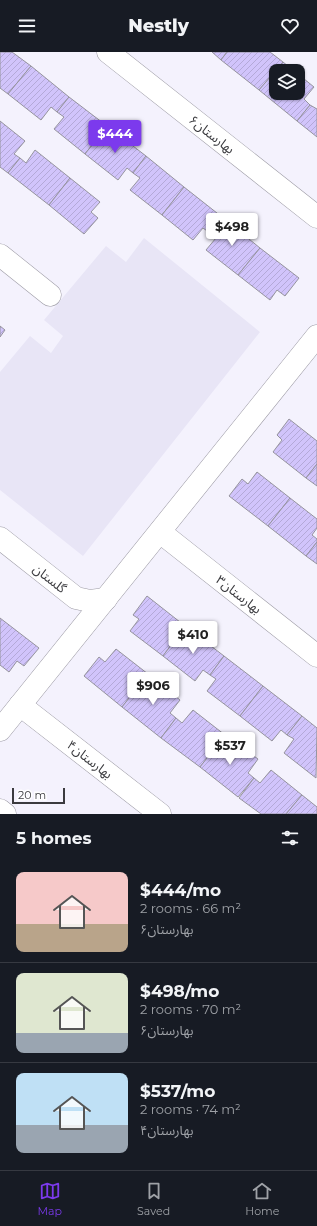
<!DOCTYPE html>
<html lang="en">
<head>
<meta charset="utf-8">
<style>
	body { margin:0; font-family:Montserrat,"Noto Sans Arabic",sans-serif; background:#20242c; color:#f1f3f6; height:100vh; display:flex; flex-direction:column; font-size:15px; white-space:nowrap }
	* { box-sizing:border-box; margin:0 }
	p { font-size:13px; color:#9ea1a6 }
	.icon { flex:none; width:22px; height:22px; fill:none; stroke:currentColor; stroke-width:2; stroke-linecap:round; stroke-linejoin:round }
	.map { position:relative; height:762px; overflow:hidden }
	.side { display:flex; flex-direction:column; background:#171b24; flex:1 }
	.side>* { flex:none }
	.buttons { position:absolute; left:269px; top:12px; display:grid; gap:8px }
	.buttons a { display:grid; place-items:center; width:36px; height:36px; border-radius:8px; background:#171b24; box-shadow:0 1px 3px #0004; font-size:20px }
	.scale { position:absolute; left:12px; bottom:10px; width:53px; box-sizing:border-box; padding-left:4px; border:2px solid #3b3b3f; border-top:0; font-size:11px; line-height:14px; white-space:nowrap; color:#3b3b3f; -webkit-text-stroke:3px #fff; paint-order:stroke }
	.price { position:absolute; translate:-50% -34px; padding:0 9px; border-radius:4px; background:#fff; color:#222; font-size:13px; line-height:26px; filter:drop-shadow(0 1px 2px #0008) }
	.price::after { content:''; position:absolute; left:50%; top:24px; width:12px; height:9px; margin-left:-6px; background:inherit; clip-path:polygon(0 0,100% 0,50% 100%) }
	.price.selected { background:#7c3aed; color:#fff }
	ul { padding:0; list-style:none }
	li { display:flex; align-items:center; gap:12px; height:100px; padding:0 16px }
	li+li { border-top:1px solid #363941 }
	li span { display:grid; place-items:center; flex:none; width:112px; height:80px; border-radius:8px; color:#555 }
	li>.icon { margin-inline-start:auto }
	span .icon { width:48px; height:48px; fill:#fffc; stroke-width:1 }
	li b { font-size:17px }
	h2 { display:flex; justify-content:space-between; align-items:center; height:48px; padding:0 16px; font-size:17px }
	header { display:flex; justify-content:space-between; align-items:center; height:52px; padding:0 16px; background:#171b24; font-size:18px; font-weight:800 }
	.dock { display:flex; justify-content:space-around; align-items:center; height:56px; border-top:1px solid #363941; background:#171b24; font-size:11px; color:#9ea1a6 }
	.dock a { display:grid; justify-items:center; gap:2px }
	.dock .selected { color:#7c3aed }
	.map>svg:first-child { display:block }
	.built { fill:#e8e5f6 }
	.building { fill:url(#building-hatch); stroke:#96949e }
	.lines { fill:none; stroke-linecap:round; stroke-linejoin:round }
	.minor-casing { stroke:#9c9aa4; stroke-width:23 }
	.minor { stroke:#fff; stroke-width:22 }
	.labels { text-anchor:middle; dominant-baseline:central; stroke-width:3; stroke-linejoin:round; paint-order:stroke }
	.street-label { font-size:13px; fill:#3b3b3f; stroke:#fff }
</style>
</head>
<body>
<header><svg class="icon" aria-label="menu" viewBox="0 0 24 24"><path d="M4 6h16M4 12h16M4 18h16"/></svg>Nestly<svg class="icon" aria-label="heart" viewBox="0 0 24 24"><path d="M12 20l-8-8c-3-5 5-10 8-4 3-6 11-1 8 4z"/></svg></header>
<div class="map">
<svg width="317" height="762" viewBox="0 0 317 762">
	<defs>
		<pattern id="building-hatch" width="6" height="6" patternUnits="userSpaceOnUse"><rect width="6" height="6" fill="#d1c4fb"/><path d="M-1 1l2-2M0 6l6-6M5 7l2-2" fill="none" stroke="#b4a9d8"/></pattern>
	</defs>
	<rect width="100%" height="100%" fill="#f4f2fd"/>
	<!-- built -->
	<polygon class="built" points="144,186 260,280 83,504 0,438 0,320 30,284 51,301 63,284 44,268 106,194 126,210"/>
	<!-- building -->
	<g class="building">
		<polygon points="0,0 12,0 31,14 8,42 0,36"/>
		<polygon points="212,0 227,0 221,8"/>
		<polygon points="227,0 270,0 283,10 259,38 221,8"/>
		<polygon points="283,10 294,19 276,19 276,41 298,41 298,22 314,35 304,47 310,53 297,69 259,38"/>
		<polygon points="31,14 69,45 57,60 51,55 41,68 8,42"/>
		<polygon points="69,45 107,74 85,102 54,77 64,65 57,60"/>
		<polygon points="310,53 317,57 317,85 297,69"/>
		<polygon points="0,69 25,89 14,102 20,106 8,121 0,115"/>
		<polygon points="107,74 146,104 133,121 127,116 118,128 85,102"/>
		<polygon points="35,98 70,126 49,153 8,121 20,106 26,111"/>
		<polygon points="146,104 184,135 162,163 130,138 140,126 133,121"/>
		<polygon points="70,126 100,150 91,160 98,166 84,182 49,153"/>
		<polygon points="184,135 222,165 210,181 203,176 193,188 162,163"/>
		<polygon points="222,165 260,196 238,223 206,198 216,186 210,181"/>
		<polygon points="260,196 299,226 285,244 277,238 270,248 238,223"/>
		<polygon points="0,274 5,278 0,285"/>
		<polygon points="289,367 317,389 317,412 306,426 273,400 282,388 277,383"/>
		<polygon points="317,412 317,434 306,426"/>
		<polygon points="257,420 290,446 268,474 229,444 242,427 248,432"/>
		<polygon points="290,446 317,467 317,476 312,483 317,487 317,490 306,504 268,474"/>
		<polygon points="317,490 317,512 306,504"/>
		<polygon points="147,544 185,574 163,604 130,579 139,567 133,563"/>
		<polygon points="0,566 39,596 24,614 17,609 9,620 0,613"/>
		<polygon points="185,574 224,604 210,623 203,618 195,629 163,604"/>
		<polygon points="116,597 148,622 122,655 84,624 99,605 105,610"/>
		<polygon points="224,604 263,634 240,664 207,639 216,627 210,623"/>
		<polygon points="148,622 180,648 170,661 176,666 161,686 122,655"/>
		<polygon points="263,634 302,664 287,683 281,678 272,689 240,664"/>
		<polygon points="193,658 225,683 200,715 161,686 176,666 182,671"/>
		<polygon points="302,664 317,676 316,726 284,701 294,687 287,683"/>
		<polygon points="225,683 258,707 248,721 254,726 238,745 200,715"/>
		<polygon points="271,718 302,743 286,762 261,762 239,746 254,726 260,731"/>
		<polygon points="302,743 317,755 317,762 286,762"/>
	</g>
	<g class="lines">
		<!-- minor casing -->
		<g class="minor-casing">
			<g id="minor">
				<polyline points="108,0 317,165"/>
				<polyline points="0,203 50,243"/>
				<polyline points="160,480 317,604"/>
				<polyline points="0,486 76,546 90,549 106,547"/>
				<polyline points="20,653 160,762"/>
				<polyline points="0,678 317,284"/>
				<polyline points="0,758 5,762"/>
			</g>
		</g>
		<!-- minor -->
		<use href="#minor" class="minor"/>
	</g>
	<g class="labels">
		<!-- street labels -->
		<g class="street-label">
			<text transform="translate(212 82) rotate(38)">بهارستان۶</text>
			<text transform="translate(50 526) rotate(38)">گلستان</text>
			<text transform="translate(239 542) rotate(38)">بهارستان۳</text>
			<text transform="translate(90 707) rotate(38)">بهارستان۴</text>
		</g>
	</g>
</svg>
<div class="buttons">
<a><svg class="icon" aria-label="layers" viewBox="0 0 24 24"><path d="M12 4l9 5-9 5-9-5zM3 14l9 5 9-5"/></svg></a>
</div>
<div class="scale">20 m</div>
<b class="price selected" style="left:115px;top:102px">$444</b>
<b class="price" style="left:232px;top:195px">$498</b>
<b class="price" style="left:193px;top:603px">$410</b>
<b class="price" style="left:153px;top:654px">$906</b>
<b class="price" style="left:230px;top:714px">$537</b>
</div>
<section class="side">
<h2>5 homes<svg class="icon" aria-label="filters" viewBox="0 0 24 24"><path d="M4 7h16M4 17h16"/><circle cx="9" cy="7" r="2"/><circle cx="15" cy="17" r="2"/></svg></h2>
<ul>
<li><span style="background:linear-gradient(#f6c9c9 65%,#b9a48a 0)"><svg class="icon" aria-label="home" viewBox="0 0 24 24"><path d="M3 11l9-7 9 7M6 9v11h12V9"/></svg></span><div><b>$444/mo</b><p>2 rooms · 66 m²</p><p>بهارستان۶</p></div></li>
<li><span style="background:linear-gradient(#dfe7d0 75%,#9aa5b1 0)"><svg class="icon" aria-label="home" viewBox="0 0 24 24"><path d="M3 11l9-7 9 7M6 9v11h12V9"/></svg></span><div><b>$498/mo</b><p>2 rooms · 70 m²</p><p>بهارستان۶</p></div></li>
<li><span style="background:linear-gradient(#bfe0f5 65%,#9aa5b1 0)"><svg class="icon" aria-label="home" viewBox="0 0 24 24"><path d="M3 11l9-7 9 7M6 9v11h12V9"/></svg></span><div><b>$537/mo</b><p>2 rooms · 74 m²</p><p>بهارستان۴</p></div></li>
</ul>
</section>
<nav class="dock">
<a class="selected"><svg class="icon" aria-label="map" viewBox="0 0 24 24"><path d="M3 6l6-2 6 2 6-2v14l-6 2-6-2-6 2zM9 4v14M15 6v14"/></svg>Map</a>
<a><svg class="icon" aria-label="saved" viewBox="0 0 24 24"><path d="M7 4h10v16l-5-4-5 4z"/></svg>Saved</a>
<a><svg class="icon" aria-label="home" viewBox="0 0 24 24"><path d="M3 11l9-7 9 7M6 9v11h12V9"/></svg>Home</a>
</nav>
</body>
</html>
